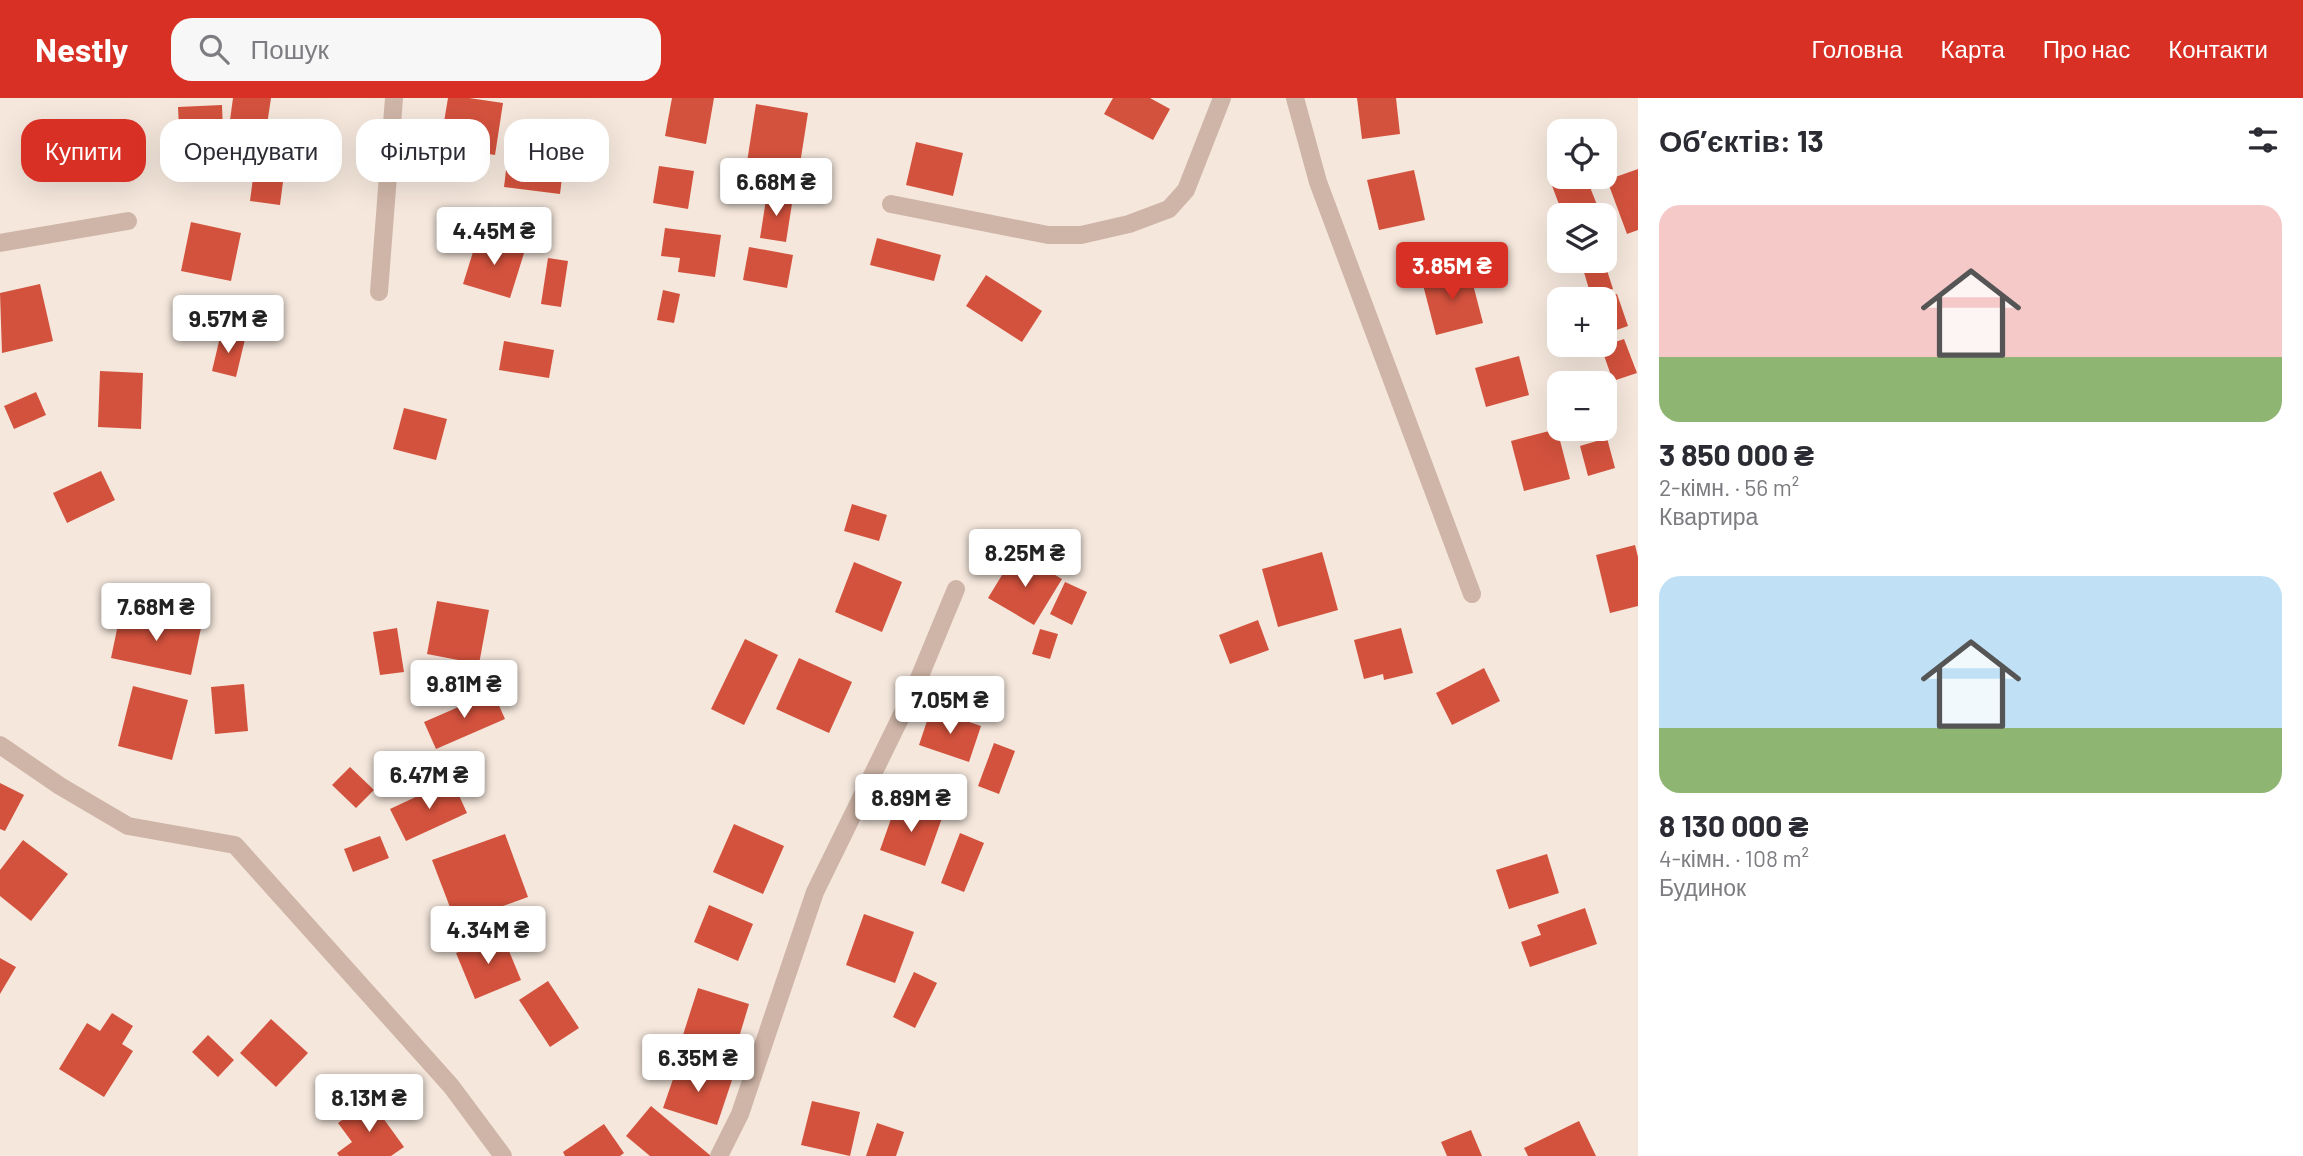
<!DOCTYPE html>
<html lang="uk">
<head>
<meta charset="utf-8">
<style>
	body { margin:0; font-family:Barlow,sans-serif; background:#f7f7f7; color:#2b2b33; height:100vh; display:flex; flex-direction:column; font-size:26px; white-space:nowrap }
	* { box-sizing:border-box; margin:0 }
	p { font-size:23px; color:#7c7c81 }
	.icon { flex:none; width:38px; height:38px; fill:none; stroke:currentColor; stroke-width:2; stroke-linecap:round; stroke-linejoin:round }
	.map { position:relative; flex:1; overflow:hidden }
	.side { display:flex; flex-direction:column; background:#fff; width:665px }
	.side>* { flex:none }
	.guide { position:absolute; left:21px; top:21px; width:665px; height:63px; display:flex; gap:14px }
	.tools { position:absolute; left:1547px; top:21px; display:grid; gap:14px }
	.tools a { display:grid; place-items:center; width:70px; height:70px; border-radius:14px; background:#fff; box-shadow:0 7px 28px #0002; font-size:35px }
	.price { position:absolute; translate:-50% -60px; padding:0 16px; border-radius:7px; background:#fff; color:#222; font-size:23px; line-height:46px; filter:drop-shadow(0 2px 4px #0008) }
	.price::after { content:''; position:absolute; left:50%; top:42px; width:21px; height:16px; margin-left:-10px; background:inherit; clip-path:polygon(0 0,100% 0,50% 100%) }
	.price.active { background:#d93025; color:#fff }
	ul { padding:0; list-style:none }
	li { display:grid; align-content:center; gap:14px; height:371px; padding:0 21px }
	li span { display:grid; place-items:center; height:217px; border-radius:21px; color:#555 }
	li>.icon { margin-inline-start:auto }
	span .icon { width:126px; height:126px; fill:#fffc; stroke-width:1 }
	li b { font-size:30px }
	h2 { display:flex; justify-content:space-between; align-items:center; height:84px; padding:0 21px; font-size:30px }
	.chip { padding:0 24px; border-radius:21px; background:#fff; box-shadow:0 7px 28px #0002; font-size:24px; line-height:63px }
	.chip.active { background:#d93025; color:#fff }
	header { display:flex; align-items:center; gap:42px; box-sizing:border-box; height:98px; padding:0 35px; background:#d93025; color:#fff }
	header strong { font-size:33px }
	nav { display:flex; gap:38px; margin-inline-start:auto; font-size:24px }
	.search { width:490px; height:63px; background:#f7f7f7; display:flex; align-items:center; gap:18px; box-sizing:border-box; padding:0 24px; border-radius:21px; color:#7c7c81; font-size:26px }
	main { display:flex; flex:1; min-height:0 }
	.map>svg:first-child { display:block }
	.building { fill:#d3523d }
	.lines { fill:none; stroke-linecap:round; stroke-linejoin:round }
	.minor { stroke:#cfb5a7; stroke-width:18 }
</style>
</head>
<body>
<header>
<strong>Nestly</strong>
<div class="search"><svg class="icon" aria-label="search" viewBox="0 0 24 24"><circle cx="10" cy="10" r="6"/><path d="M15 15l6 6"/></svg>Пошук</div>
<nav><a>Головна</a><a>Карта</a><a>Про нас</a><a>Контакти</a></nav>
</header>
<main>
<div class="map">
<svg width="1638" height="1058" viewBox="0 0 1638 1058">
	<rect width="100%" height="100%" fill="#f5e7dc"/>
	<!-- building -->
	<g class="building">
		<polygon points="233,0 271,0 267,27 230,22"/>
		<polygon points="448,0 469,0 503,5 495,57 440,48"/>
		<polygon points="672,0 714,0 706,46 665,38"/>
		<polygon points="1113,0 1150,0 1170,11 1153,42 1104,16"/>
		<polygon points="1357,0 1396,0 1400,36 1362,41"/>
		<polygon points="756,6 808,15 797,85 745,77"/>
		<polygon points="222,7 224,63 196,64 196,51 180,52 178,9"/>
		<polygon points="103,22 109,79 58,84 51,28"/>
		<polygon points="916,44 963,55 953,98 906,87"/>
		<polygon points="257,49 287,53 280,107 250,103"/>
		<polygon points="508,56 564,63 560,96 504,89"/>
		<polygon points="659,68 694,73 688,111 653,105"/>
		<polygon points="1638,71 1638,132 1627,136 1607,82"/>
		<polygon points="1414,72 1425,122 1379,132 1367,82"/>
		<polygon points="1568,79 1586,79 1601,117 1563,117 1551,85"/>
		<polygon points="767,95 793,99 786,144 760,140"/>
		<polygon points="191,124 241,135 231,183 181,173"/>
		<polygon points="665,130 721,137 715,179 678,174 680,160 661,158"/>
		<polygon points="478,138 525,152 510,200 463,186"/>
		<polygon points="877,140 941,157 934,183 870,167"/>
		<polygon points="749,149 793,157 787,190 743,182"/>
		<polygon points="548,160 568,163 561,209 541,206"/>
		<polygon points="1584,163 1604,163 1613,191 1591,198 1581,164"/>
		<polygon points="1469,171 1483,225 1436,237 1422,183"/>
		<polygon points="986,177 1042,213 1022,244 966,208"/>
		<polygon points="40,186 53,243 2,255 0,195"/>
		<polygon points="663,192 680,196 674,225 657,222"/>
		<polygon points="1617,196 1628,228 1605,236 1605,200"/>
		<polygon points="221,235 245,241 236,279 212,273"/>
		<polygon points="1624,241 1637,275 1613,283 1601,249"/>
		<polygon points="504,243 554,252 549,280 499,272"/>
		<polygon points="1519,258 1529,297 1486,309 1475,270"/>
		<polygon points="100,273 143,275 141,331 98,329"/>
		<polygon points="36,294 46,317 14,331 4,308"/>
		<polygon points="404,310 447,321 436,362 393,351"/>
		<polygon points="1557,331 1570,381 1524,393 1511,343"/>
		<polygon points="1607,340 1615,370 1588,378 1580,348"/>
		<polygon points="101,373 115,402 67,425 53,395"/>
		<polygon points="852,406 887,417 879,443 844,433"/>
		<polygon points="1635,447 1638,459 1638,508 1610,515 1596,457"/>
		<polygon points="1016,454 1062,481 1034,527 988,500"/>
		<polygon points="1322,454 1338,512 1278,529 1262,471"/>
		<polygon points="854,464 902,484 882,534 835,514"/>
		<polygon points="1065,484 1087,494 1072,527 1050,516"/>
		<polygon points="437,503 489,512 479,566 427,556"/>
		<polygon points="121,512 201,530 191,577 111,560"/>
		<polygon points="1258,522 1269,552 1230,566 1219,537"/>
		<polygon points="397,530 404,574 380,577 373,534"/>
		<polygon points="1401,530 1413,575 1384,582 1383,576 1364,581 1354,542"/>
		<polygon points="1040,531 1058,536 1050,561 1032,556"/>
		<polygon points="745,541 778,557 744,627 711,611"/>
		<polygon points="799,560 852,584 829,635 776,611"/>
		<polygon points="1484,570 1500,603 1452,627 1436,595"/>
		<polygon points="244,586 248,633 215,636 211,589"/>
		<polygon points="133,588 188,602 172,662 118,648"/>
		<polygon points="493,594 505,621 436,651 424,624"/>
		<polygon points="931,611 981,628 969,664 919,647"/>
		<polygon points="994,645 1015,653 999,696 978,688"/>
		<polygon points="350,669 374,692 356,710 332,687"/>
		<polygon points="452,682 467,715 406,743 390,711"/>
		<polygon points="0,685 24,697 5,733 0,731"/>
		<polygon points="897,704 942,720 925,768 880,752"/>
		<polygon points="734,726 784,748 763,796 713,774"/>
		<polygon points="960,735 984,745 964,794 941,785"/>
		<polygon points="505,736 528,799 456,825 432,762"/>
		<polygon points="380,738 389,760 353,774 344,751"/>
		<polygon points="23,742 68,776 31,823 0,798 0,772"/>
		<polygon points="1547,756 1559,795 1509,811 1496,772"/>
		<polygon points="709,807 753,826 738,863 694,844"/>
		<polygon points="1585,810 1597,846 1530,869 1521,844 1541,837 1537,827"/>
		<polygon points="864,816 914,834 895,885 846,867"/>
		<polygon points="502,836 521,882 475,901 456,855"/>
		<polygon points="0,860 16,869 0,896"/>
		<polygon points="914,874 937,885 915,930 893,919"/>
		<polygon points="548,883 579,930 550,949 519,902"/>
		<polygon points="698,890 749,906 734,956 682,940"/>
		<polygon points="112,915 133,928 122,946 133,953 104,999 59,971 87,925 100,933"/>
		<polygon points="271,921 308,955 276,989 240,955"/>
		<polygon points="208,937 234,962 218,979 192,954"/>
		<polygon points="679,964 732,982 717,1027 663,1010"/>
		<polygon points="370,1002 404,1049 391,1058 339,1058 337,1055 352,1044 338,1025"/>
		<polygon points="812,1003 860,1014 850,1058 801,1047"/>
		<polygon points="651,1008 711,1058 650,1058 626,1038"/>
		<polygon points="1579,1023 1596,1058 1528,1058 1524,1050"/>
		<polygon points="877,1025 904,1034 896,1058 866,1058"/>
		<polygon points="604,1026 624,1055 620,1058 565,1058 563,1054"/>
		<polygon points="1471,1032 1482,1058 1447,1058 1441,1044"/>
	</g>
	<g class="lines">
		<!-- minor -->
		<g class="minor">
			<polyline points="1295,0 1318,84 1472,496"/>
			<polyline points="891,106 1048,137 1081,137 1129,126 1169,111 1186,92 1222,0"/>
			<polyline points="0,145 128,123"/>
			<polyline points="379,194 394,0"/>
			<polyline points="0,647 60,688 128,728 235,747 451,988 503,1058"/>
			<polyline points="719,1058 740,1016 815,794 915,590 956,491"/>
		</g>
	</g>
</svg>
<div class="tools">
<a><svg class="icon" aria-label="locate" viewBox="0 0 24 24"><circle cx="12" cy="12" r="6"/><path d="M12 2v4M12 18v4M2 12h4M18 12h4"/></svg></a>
<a><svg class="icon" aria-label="layers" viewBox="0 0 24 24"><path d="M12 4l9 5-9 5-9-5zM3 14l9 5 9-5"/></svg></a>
<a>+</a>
<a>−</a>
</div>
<b class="price" style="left:776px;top:120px">6.68M ₴</b>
<b class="price" style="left:494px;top:169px">4.45M ₴</b>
<b class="price active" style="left:1452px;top:204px">3.85M ₴</b>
<b class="price" style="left:228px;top:257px">9.57M ₴</b>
<b class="price" style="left:1025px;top:491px">8.25M ₴</b>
<b class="price" style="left:156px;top:545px">7.68M ₴</b>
<b class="price" style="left:464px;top:622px">9.81M ₴</b>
<b class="price" style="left:950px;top:638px">7.05M ₴</b>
<b class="price" style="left:429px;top:713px">6.47M ₴</b>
<b class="price" style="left:911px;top:736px">8.89M ₴</b>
<b class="price" style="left:488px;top:868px">4.34M ₴</b>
<b class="price" style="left:698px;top:996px">6.35M ₴</b>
<b class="price" style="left:369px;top:1036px">8.13M ₴</b>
<div class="guide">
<a class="chip active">Купити</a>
<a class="chip">Орендувати</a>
<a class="chip">Фільтри</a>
<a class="chip">Нове</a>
</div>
</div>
<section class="side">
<h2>Об’єктів: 13<svg class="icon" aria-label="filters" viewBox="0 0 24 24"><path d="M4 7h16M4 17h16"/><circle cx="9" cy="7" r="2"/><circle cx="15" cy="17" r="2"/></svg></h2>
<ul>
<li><span style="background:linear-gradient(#f6c9c9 70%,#8fb573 0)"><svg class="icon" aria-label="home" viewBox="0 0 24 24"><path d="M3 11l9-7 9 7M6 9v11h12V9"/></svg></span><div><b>3 850 000 ₴</b><p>2-кімн. · 56 m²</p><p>Квартира</p></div></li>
<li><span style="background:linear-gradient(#bfe0f5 70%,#8fb573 0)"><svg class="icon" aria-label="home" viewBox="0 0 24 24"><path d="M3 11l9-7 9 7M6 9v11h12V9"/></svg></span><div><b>8 130 000 ₴</b><p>4-кімн. · 108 m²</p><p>Будинок</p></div></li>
</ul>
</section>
</main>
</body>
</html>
